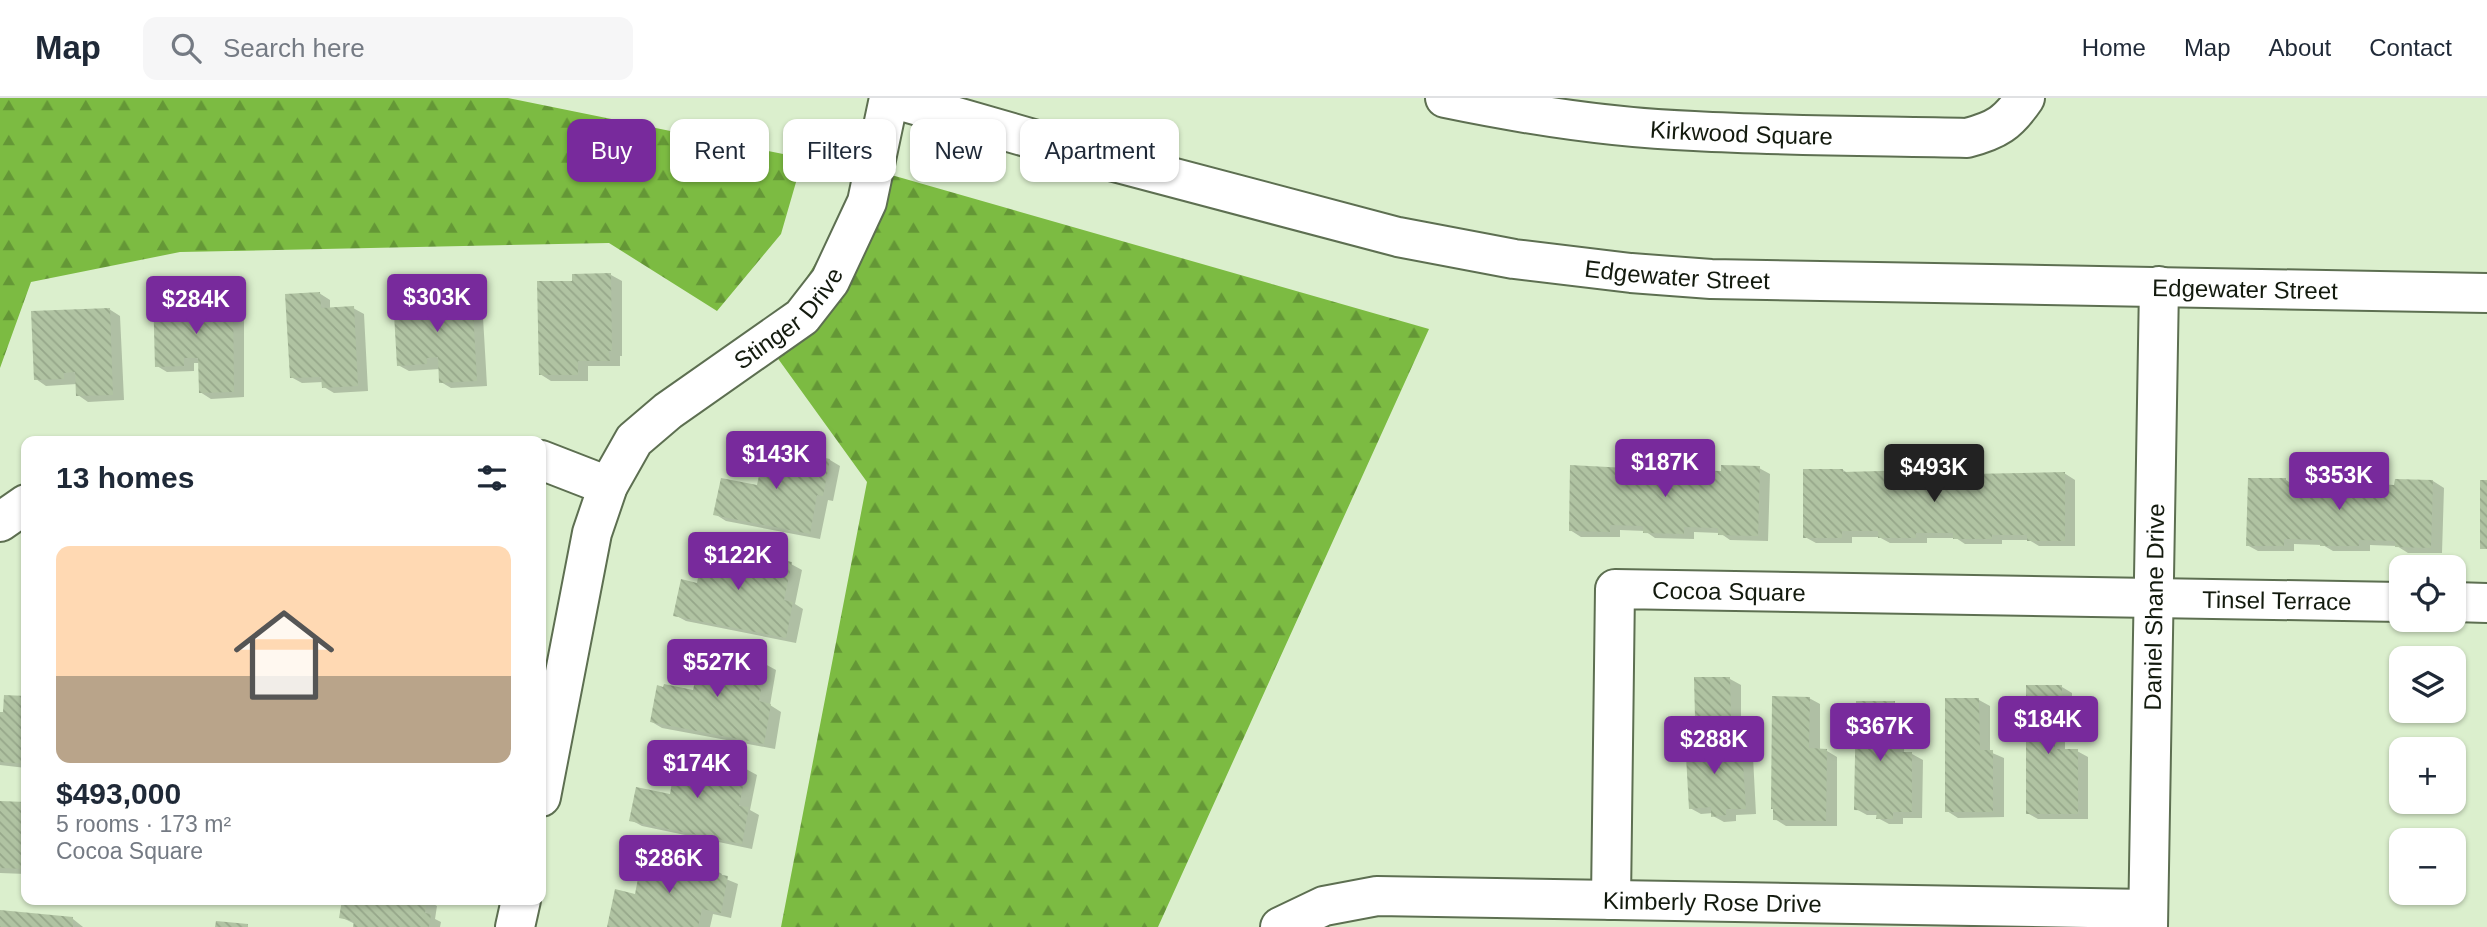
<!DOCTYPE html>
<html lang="en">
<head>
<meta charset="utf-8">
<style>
	body { margin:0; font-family:Helvetica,sans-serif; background:#f6f6f7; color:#1f2937; height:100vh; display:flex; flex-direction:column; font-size:26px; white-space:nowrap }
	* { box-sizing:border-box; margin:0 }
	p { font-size:23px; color:#747a83 }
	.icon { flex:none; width:38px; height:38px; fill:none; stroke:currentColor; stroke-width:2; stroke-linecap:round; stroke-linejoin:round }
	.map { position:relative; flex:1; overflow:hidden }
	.details { position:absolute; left:21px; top:338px; width:525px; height:469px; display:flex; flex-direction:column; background:#fff; border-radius:14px; box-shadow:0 2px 5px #0004 }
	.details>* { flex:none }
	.top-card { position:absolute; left:567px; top:21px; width:665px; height:63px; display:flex; gap:14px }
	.controls { position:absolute; left:2389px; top:457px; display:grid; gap:14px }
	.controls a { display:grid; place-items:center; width:77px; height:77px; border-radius:14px; background:#fff; box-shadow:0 2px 5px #0004; font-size:35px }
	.price { position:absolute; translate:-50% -60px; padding:0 16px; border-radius:7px; background:#782a9c; color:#fff; font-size:23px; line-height:46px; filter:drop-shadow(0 2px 4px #0008) }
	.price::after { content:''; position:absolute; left:50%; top:42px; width:21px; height:16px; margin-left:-10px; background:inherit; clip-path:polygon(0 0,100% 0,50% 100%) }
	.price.selected { background:#222; color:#fff }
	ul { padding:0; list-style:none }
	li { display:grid; align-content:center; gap:14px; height:371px; padding:0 35px }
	li span { display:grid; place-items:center; height:217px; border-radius:14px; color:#555 }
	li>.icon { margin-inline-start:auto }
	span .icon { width:126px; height:126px; fill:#fffc; stroke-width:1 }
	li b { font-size:30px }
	h2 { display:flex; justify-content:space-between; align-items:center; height:84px; padding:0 35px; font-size:30px }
	.pill { padding:0 24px; border-radius:14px; background:#fff; box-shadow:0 2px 5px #0004; font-size:24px; line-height:63px }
	.pill.selected { background:#782a9c; color:#fff }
	header { display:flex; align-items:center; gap:42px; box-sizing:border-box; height:98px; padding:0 35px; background:#fff; border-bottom:2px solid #e0e1e3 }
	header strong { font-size:33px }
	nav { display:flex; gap:38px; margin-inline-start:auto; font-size:24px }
	.search { width:490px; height:63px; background:#f6f6f7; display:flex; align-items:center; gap:18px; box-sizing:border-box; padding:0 24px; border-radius:14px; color:#747a83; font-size:26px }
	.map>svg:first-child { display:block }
	.forest { fill:url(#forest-firs) }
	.shadow { fill:#0003 }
	.building { fill:url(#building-back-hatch) }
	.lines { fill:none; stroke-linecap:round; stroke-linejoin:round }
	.street-casing { stroke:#5d6f51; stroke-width:42 }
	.secondary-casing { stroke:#5d6f51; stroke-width:42 }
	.street { stroke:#fff; stroke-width:38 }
	.secondary { stroke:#fff; stroke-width:38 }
	.labels { text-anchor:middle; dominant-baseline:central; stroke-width:5; stroke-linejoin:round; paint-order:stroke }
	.street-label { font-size:24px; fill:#131a0e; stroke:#dbefcd }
</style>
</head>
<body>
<header>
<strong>Map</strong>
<div class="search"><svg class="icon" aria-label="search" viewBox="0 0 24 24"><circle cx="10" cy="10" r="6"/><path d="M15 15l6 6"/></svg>Search here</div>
<nav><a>Home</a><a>Map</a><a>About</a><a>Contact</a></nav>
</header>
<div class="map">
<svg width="2487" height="829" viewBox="0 0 2487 829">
	<defs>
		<pattern id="forest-firs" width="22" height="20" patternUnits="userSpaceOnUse" patternTransform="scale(1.75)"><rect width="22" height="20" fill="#7cbb42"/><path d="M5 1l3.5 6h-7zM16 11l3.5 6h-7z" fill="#649736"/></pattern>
		<pattern id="building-back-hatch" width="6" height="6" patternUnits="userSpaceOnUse" patternTransform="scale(1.75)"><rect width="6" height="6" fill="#b0c3a2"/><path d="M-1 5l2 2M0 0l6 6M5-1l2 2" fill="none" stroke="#96a78a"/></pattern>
	</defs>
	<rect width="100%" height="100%" fill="#dbefcd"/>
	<!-- forest -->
	<g class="forest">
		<polygon points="0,0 508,0 803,60 781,136 717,213 609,145 180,154 31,184 0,270"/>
		<polygon points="874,72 1429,231 1158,829 781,829 867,384 766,244"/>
	</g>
	<!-- shadow -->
	<g class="shadow">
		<polygon points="611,177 622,183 622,258 620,258 620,268 588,268 588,283 551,283 540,276 574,184"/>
		<polygon points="190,194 199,199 233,198 244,204 244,299 211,301 200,294 200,265 194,265 194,273 167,274 157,268"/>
		<polygon points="319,195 330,202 330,211 353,210 364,216 368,293 334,295 324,289 323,284 302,285 291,279"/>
		<polygon points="472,195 482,202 487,288 451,290 441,284 440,271 409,273 398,267"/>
		<polygon points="109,211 120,218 124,302 88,304 78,297 77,286 46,288 36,281"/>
		<polygon points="759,349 830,362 840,368 833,403 828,402 820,441 726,423 715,416 758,389 761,375 754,371"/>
		<polygon points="1686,370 1691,374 1723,375 1759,370 1770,376 1768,443 1730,442 1720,435 1694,434 1694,441 1655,440 1645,433 1620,432 1620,439 1581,439 1570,432 1647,372"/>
		<polygon points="1843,372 1849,376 1917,374 1924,378 2064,375 2075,382 2075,448 2039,448 2029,442 2002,442 2002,446 1965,446 1956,440 1927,440 1927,445 1890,445 1879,439 1852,439 1852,445 1816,445 1805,439"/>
		<polygon points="2286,382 2292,386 2361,383 2368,387 2396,388 2433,383 2444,390 2442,455 2408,455 2397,448 2370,447 2370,453 2333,453 2323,447 2294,446 2294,453 2258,453 2247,447"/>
		<polygon points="791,466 802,472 795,506 803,511 796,545 686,523 675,517 698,487"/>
		<polygon points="765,566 776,572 770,607 781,614 775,651 662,630 652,624 665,591 695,594 697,580 691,577"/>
		<polygon points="1730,581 1741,587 1741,625 1707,625 1697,619"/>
		<polygon points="2062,589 2072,595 2072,633 2065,633 2065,653 2077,653 2088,659 2088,721 2038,721 2027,715"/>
		<polygon points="6,599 26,600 26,670 0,667 0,616 4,616"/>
		<polygon points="1809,600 1820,606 1820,652 1827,653 1837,659 1837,728 1786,728 1775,721"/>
		<polygon points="1979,602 1990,608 1990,654 2004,660 2004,719 1958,720 1947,713"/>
		<polygon points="1894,605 1905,611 1904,656 1912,656 1923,662 1922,720 1903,720 1903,726 1889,726 1878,720 1878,717 1867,717 1856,711"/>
		<polygon points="1716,641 1727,647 1727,653 1742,653 1753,659 1756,716 1736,717 1736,723 1724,724 1713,718 1713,715 1701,716 1690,710"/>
		<polygon points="746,671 757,677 750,712 759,717 752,751 642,728 631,722 671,698"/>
		<polygon points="0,705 26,706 26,776 0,775"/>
		<polygon points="711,770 722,776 721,779 738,786 731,820 713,816 710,829 611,829 636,798"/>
		<polygon points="344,802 426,802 437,808 435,821 441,824 440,829 354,829 355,826 341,819"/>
		<polygon points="0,814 73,821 83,829 0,829"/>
	</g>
	<!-- building -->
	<g class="building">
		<polygon points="611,175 612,253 609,253 610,263 578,263 578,277 539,277 537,183 572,183 572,176"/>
		<polygon points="190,192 190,197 233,196 234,294 199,295 198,260 184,260 184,268 155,269 153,193"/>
		<polygon points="320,194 321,210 354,208 358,288 322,290 321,279 290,280 285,196"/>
		<polygon points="472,194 477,283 439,285 438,259 427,260 427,266 397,268 393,198"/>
		<polygon points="110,210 113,297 76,298 75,274 64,275 64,281 34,282 31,213"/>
		<polygon points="757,346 830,361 823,398 817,397 810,436 713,417 721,380 757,387 760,373 752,372"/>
		<polygon points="1570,367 1646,371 1646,368 1686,369 1686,372 1721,373 1721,367 1760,368 1758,438 1718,437 1718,430 1684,429 1684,436 1643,435 1643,428 1610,427 1610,434 1569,433"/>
		<polygon points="1803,371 1843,371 1843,374 1918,372 1918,377 2065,374 2065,443 2027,443 2027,437 1992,437 1992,441 1953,441 1953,435 1916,435 1916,440 1878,440 1878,433 1842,433 1842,440 1803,440"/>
		<polygon points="2248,380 2286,380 2286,384 2321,385 2321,380 2362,382 2361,385 2394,387 2395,381 2433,382 2431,450 2395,449 2395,443 2359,442 2359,448 2320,448 2320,442 2284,441 2284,448 2246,448"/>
		<rect x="2480" y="382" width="7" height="69"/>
		<polygon points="704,446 792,464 784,502 793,504 786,540 673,518 681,481 697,485"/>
		<polygon points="694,551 766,565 759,603 771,606 764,646 650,624 657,587 663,589 664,586 693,592 696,579 689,578"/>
		<polygon points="1694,579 1730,579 1731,620 1695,620"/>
		<polygon points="2026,587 2062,587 2062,627 2055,627 2055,651 2078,651 2078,716 2026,716"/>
		<polygon points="4,597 26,598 26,666 0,664 0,614 3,614"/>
		<polygon points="1772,598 1810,599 1809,650 1827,651 1826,723 1773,722 1773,711 1771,711"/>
		<polygon points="1945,600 1979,600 1980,652 1993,652 1993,714 1945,714"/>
		<polygon points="1856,603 1895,603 1894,654 1912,654 1912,714 1893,714 1893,721 1876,721 1877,713 1854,712"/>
		<polygon points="1717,639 1717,652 1742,651 1746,711 1726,711 1726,717 1711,719 1711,709 1689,711 1685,640"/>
		<polygon points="672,655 747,669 739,708 749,709 742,746 629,723 636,689 670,696 672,684 667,682"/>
		<polygon points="0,703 26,704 26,771 0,770"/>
		<polygon points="643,755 712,769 711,775 728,778 721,815 702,811 698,829 607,829 615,791 635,796"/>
		<polygon points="342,802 427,802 425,815 431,816 429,829 353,829 354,823 339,820"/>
		<polygon points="0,812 73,819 73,829 0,829"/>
		<polygon points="216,823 248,826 248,829 215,829"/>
	</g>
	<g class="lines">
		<!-- street casing -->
		<g class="street-casing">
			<g id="street">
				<path id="s1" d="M1445 0C1527 17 1610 30 1694 33 1785 38 1876 38 1967 40 1997 32 2008 25 2025 0"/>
				<polyline points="541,362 608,388"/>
				<polyline points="0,424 26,406"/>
				<polyline points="2454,504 2487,505"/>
				<path id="s2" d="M541 699 592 435 608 388 634 342 668 313 802 219 830 183 867 104 889 0"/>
				<path id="s3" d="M1611 802 1615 491 2401 504"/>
				<polyline points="515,829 521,802"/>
				<path id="s4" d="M1280 829 1324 808 1377 798 2148 811"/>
				<path id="s5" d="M2148 829 2159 188"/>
			</g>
		</g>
		<!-- secondary casing -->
		<g class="secondary-casing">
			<g id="secondary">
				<path id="s6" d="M891 0 1099 60 1398 139 1514 161 1631 175 1711 181 2487 195"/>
			</g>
		</g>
		<!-- street -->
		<use href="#street" class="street"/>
		<!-- secondary -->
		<use href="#secondary" class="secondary"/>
	</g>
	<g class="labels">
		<!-- street labels -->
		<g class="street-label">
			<text stroke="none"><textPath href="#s1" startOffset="299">Kirkwood Square</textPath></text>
			<text stroke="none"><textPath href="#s6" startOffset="808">Edgewater Street</textPath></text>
			<text stroke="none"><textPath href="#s6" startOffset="1376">Edgewater Street</textPath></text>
			<text stroke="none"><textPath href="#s2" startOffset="569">Stinger Drive</textPath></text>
			<text stroke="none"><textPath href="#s3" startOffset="425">Cocoa Square</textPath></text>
			<text stroke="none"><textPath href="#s3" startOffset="973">Tinsel Terrace</textPath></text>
			<text stroke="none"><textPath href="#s5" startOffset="320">Daniel Shane Drive</textPath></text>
			<text stroke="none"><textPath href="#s4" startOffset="438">Kimberly Rose Drive</textPath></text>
		</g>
	</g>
</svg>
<div class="controls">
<a><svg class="icon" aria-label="locate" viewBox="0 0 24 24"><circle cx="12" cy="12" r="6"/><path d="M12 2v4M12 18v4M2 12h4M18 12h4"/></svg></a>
<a><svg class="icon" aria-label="layers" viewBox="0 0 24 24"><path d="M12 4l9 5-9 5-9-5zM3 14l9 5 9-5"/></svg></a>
<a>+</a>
<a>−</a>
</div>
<b class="price" style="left:437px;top:236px">$303K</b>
<b class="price" style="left:196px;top:238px">$284K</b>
<b class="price" style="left:776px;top:393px">$143K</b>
<b class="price" style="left:1665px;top:401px">$187K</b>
<b class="price selected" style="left:1934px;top:406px">$493K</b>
<b class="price" style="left:2339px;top:414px">$353K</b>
<b class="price" style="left:738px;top:494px">$122K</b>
<b class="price" style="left:717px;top:601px">$527K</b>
<b class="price" style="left:2048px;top:658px">$184K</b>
<b class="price" style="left:1880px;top:665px">$367K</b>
<b class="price" style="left:1714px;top:678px">$288K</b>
<b class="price" style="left:697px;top:702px">$174K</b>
<b class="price" style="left:669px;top:797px">$286K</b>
<div class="top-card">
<a class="pill selected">Buy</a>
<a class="pill">Rent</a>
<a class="pill">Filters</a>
<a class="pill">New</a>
<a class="pill">Apartment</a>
</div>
<section class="details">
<h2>13 homes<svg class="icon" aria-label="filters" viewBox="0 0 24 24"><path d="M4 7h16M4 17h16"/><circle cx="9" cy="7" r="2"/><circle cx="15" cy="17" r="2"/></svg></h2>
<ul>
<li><span style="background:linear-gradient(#ffd9b3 60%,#b9a48a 0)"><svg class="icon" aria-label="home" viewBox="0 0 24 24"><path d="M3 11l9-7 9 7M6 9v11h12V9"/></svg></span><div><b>$493,000</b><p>5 rooms · 173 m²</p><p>Cocoa Square</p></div></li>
</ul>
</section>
</div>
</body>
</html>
